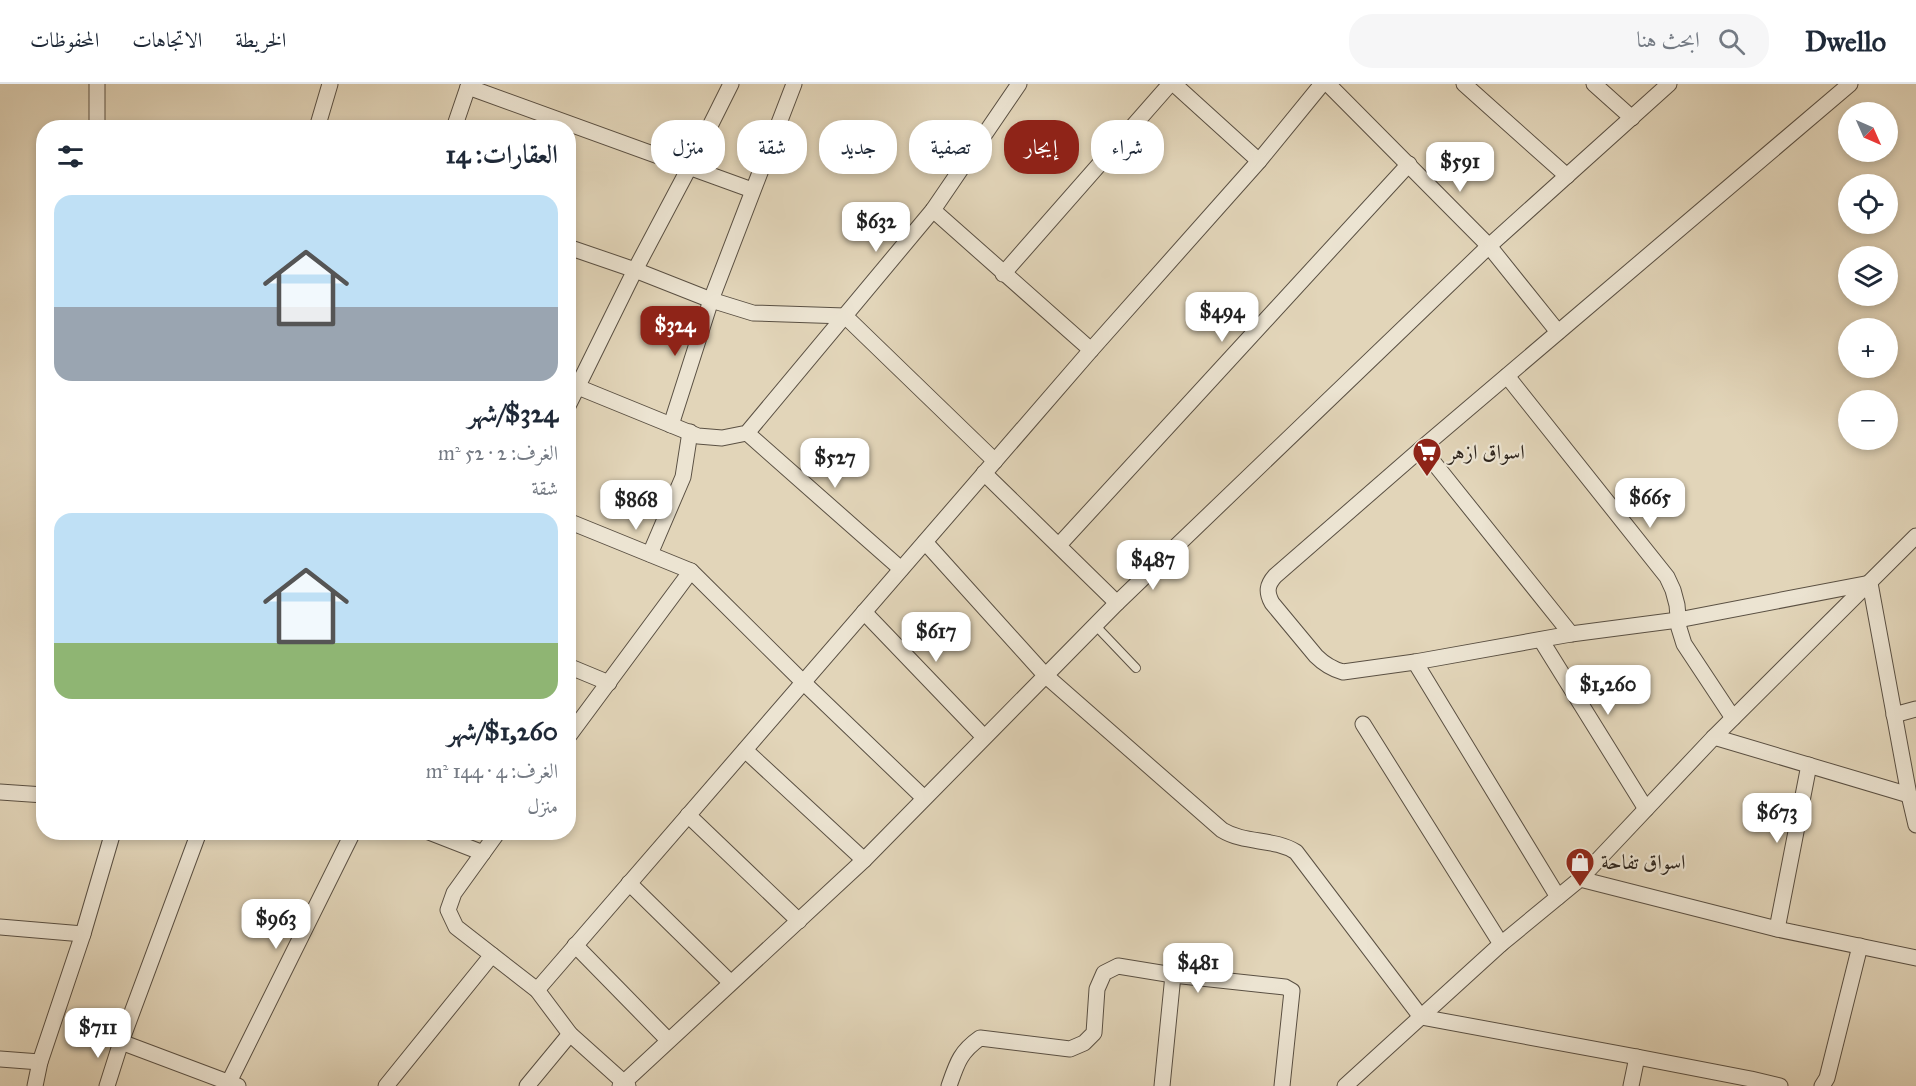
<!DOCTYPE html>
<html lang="ar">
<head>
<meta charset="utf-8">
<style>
	body { margin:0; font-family:"IM FELL Great Primer",Amiri,serif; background:#f6f6f7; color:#1f2937; direction:rtl; height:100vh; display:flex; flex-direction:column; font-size:22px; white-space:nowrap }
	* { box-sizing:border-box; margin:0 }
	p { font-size:20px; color:#747a83 }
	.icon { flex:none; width:33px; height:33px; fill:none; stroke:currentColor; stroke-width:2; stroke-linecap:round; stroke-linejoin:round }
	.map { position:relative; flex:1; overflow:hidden; direction:ltr }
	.drawer { position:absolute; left:36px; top:36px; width:540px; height:720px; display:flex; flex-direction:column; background:#fff; border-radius:24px; box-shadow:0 3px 9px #0003; direction:rtl }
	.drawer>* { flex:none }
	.guide { position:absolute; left:594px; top:36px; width:570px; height:54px; direction:rtl; display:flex; gap:12px }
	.needle { width:39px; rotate:135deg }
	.tools { position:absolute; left:1838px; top:18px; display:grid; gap:12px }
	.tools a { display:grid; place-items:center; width:60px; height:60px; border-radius:50%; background:#fff; box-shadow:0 3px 9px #0003; font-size:30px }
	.price { position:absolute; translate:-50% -51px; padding:0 14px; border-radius:12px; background:#fff; color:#222; font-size:20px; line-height:39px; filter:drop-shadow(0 2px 3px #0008) }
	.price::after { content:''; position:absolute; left:50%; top:36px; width:18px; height:14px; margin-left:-9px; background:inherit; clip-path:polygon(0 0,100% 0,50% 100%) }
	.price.current { background:#8f2418; color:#fff }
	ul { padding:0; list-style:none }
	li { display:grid; align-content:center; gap:12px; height:318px; padding:0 18px }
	li span { display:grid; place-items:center; height:186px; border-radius:18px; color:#555 }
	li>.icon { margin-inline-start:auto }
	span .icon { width:108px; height:108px; fill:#fffc; stroke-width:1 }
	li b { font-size:26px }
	h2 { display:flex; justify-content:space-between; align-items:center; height:72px; padding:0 18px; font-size:26px }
	.chip { padding:0 21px; border-radius:24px; background:#fff; box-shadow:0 3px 9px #0003; font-size:21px; line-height:54px }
	.chip.current { background:#8f2418; color:#fff }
	header { display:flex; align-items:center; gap:36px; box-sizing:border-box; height:84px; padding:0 30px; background:#fff; border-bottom:2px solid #e0e1e3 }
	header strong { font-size:28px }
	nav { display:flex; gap:33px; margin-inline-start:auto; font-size:21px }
	.search { width:420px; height:54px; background:#f6f6f7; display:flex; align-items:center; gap:15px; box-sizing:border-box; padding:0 21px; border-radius:24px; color:#747a83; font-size:22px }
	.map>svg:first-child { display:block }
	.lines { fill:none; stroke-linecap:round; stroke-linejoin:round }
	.service-casing { stroke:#5a5043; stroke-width:10 }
	.minor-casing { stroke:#5a5043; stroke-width:17 }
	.service { stroke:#ece4d2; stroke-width:8 }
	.minor { stroke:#ece4d2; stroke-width:15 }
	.labels { text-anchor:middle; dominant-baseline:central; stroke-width:4.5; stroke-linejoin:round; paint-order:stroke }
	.poi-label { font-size:21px; fill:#2d241c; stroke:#ece4d2; text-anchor:start }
</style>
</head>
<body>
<header>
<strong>Dwello</strong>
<div class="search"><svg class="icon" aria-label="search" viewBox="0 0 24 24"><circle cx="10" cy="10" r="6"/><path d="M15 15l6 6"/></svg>ابحث هنا</div>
<nav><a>الخريطة</a><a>الاتجاهات</a><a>المحفوظات</a></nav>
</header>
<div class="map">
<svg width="1916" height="1002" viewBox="0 0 1916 1002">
	<rect width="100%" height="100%" fill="#e2d5b9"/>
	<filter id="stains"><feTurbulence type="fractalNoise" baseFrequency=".00333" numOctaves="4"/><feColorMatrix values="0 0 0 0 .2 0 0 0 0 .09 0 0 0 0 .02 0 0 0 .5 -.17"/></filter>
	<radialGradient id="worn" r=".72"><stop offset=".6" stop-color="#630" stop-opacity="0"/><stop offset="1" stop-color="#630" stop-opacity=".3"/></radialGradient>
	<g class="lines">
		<!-- service casing -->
		<g class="service-casing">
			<polyline id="service" points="1095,541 1136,584"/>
		</g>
		<!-- minor casing -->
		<g class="minor-casing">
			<g id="minor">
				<polyline points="1174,0 1259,77"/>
				<polyline points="1328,0 1489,162 1558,248"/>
				<polyline points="1464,0 1567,92"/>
				<polyline points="1594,0 1632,34"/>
				<path d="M1850 0 1422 364 1275 492C1267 501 1266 508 1272 519L1316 572C1325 581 1332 585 1343 588L1415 578 1571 550 1678 536 1870 499 1909 711 1916 741"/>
				<polyline points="468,3 752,106"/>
				<polyline points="97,44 97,0"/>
				<polyline points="317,44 330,0"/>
				<polyline points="454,44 469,0"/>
				<polyline points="933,126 1091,266"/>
				<polyline points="568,163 635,186 711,216 753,229 845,232 995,377"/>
				<polyline points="1003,190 1170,0"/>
				<polyline points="1507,292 1667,493 1673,506 1677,521 1679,544 1684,560 1733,634"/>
				<polyline points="568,299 698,352 722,354 747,349 933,126 1019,0"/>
				<polyline points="568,322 635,186 689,84 731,0"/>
				<polyline points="671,341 711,216 794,0"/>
				<polyline points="747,349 901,485"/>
				<polyline points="1422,364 1571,550"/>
				<polyline points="984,389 1117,519"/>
				<polyline points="568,437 691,487 803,598 924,714"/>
				<path d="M925 458 1045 591 1222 746C1245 760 1274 754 1296 768L1421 933 1637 973 1751 995 1780 1002"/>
				<polyline points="1059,461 1409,80"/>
				<polyline points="650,470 683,393 690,348"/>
				<polyline points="864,528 984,653"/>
				<polyline points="1541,556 1646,725"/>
				<polyline points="1415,578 1558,813"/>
				<polyline points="568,582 609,599"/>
				<polyline points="1894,631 1916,625"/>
				<polyline points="1363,640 1501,860"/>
				<polyline points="568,653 691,487"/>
				<polyline points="1714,653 1909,711"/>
				<polyline points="745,666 864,776"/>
				<polyline points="0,708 44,711"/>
				<polyline points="688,731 799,837"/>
				<polyline points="429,748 483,769"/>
				<polyline points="498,748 454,809 448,826 456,843 537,906 570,950 628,1002"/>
				<polyline points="1580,795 1777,845 1916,874"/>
				<polyline points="629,799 730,898"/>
				<polyline points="0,843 83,850"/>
				<polyline points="1777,845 1809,681"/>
				<polyline points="575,861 668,956"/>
				<polyline points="537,906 1091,266 1259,77 1322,0"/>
				<polyline points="121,958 238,1002"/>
				<polyline points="0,975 40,978"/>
				<polyline points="229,998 353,748"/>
				<polyline points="35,1002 40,978 83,850 113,748"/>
				<polyline points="107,1002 121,958 199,748"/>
				<polyline points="386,1002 492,871"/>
				<polyline points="527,1002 570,950"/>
				<polyline points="620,1002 864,776 1117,519 1489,162 1669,0"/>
				<path d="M949 1002C957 979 960 968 980 954L1070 965 1084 959 1094 949 1097 905 1104 889 1118 882 1173 891 1285 903 1292 907 1282 1002"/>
				<polyline points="1162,1002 1173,891"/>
				<polyline points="1345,1002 1501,860 1580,795 1714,653 1916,452"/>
				<polyline points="1631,1002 1637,973"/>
				<polyline points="1822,1002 1827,994 1860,862"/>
			</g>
		</g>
		<!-- service -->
		<use href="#service" class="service"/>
		<!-- minor -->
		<use href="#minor" class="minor"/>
	</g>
	<!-- icons -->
	<defs>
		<g id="supermarket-pin" transform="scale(1.5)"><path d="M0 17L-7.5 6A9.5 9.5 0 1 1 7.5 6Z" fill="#8f2418" stroke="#ece4d2"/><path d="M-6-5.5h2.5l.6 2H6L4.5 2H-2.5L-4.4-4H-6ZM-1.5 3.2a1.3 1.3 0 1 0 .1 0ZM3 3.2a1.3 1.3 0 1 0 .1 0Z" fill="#fff"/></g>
		<g id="shop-pin" transform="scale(1.5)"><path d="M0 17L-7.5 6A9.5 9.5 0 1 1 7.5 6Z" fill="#8f2418" stroke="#ece4d2"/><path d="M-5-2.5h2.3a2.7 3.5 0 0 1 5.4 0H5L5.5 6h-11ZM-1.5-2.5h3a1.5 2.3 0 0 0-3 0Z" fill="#fff"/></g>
	</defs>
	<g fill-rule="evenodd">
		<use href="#supermarket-pin" x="1427" y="368"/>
		<use href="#shop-pin" x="1580" y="778"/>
	</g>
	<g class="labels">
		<!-- poi labels -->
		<g class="poi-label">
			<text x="1448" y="368">اسواق ازهر</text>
			<text x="1601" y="778">اسواق تفاحة</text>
		</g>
	</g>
	<rect width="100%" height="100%" filter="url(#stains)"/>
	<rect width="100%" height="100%" fill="url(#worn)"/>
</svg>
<div class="tools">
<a><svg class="needle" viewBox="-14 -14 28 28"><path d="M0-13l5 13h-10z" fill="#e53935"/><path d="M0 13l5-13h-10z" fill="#747a83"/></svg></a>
<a><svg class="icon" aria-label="locate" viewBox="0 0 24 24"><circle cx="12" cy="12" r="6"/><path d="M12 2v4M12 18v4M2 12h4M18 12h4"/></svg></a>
<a><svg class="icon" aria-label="layers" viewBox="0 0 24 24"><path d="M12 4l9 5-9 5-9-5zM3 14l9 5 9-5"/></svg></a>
<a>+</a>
<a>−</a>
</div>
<b class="price" style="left:1460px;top:109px">$591</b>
<b class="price" style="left:876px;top:169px">$632</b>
<b class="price" style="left:1222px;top:259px">$494</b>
<b class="price current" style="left:675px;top:273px">$324</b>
<b class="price" style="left:835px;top:405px">$527</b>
<b class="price" style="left:1650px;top:445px">$665</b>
<b class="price" style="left:636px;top:447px">$868</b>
<b class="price" style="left:1153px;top:507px">$487</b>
<b class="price" style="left:936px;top:579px">$617</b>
<b class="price" style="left:1608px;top:632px">$1,260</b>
<b class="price" style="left:1777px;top:760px">$673</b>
<b class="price" style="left:276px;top:866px">$963</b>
<b class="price" style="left:1198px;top:910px">$481</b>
<b class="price" style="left:98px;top:975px">$711</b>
<div class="guide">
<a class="chip">شراء</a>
<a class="chip current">إيجار</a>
<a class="chip">تصفية</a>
<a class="chip">جديد</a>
<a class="chip">شقة</a>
<a class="chip">منزل</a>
</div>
<section class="drawer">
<h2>العقارات: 14<svg class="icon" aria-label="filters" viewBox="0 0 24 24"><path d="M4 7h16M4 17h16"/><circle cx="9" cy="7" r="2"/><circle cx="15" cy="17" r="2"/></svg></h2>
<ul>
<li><span style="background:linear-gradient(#bfe0f5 60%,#9aa5b1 0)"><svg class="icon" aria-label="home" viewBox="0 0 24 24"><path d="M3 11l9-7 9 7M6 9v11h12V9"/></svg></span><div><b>$324/شهر</b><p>الغرف: 2 · 52 m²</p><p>شقة</p></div></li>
<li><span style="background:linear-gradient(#bfe0f5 70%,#8fb573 0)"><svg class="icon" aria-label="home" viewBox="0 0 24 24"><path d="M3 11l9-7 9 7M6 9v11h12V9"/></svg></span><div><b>$1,260/شهر</b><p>الغرف: 4 · 144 m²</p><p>منزل</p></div></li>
</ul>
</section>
</div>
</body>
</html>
